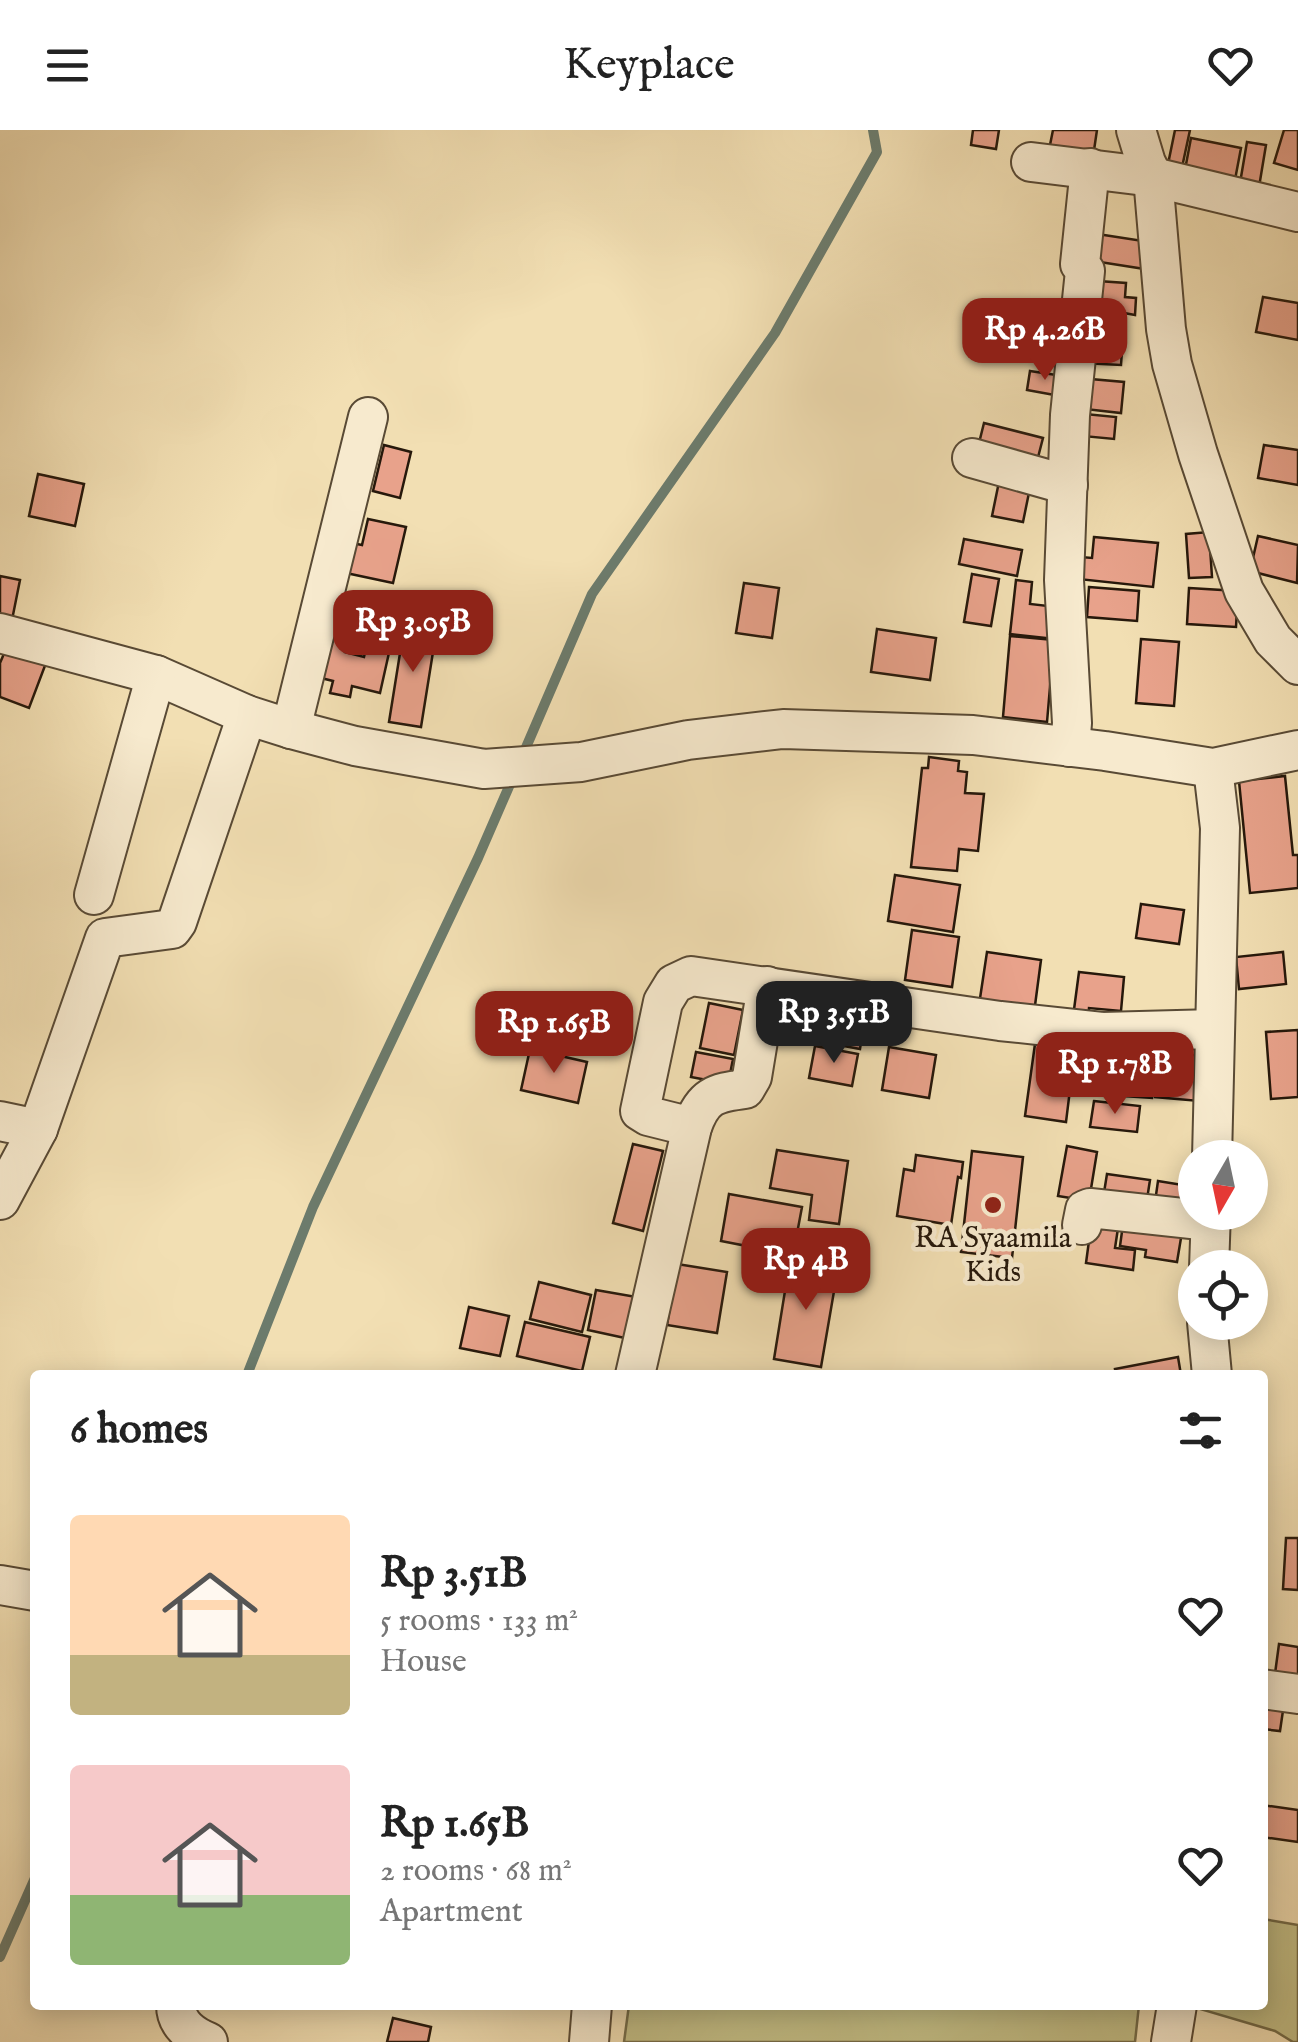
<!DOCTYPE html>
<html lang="en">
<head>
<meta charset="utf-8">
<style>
	body { margin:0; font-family:"IM FELL English",serif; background:#f6f6f6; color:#222; height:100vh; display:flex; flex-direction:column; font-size:38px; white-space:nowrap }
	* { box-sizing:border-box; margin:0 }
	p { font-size:32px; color:#767676 }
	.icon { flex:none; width:55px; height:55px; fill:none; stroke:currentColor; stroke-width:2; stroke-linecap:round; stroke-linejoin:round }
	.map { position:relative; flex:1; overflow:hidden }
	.details { position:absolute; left:30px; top:1240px; width:1238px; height:640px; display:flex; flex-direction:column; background:#fff; border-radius:10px; box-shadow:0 5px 25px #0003 }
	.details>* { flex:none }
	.needle { width:65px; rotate:189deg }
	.controls { position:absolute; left:1178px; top:1010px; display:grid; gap:20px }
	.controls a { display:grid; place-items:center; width:90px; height:90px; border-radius:50%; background:#fff; box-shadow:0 5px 25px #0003; font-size:50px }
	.price { position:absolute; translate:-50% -85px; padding:0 22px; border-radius:20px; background:#8f2418; color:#fff; font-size:32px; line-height:65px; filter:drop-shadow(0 2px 5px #0008) }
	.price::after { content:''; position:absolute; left:50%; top:60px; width:30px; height:22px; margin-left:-15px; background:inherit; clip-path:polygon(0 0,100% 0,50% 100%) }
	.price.selected { background:#222; color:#fff }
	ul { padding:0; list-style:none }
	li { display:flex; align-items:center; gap:30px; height:250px; padding:0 40px }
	li span { display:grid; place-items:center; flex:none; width:280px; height:200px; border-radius:10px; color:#555 }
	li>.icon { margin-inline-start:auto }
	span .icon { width:120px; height:120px; fill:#fffc; stroke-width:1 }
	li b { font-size:42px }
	h2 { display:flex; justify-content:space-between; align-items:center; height:120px; padding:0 40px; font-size:42px }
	header { display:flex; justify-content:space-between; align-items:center; height:130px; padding:0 40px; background:#fff; font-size:45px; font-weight:600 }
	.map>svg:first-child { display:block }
	.green { fill:#c3bf87; stroke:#746c49; stroke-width:2.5 }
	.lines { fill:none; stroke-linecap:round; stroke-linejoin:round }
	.stream { stroke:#6c7b6c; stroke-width:10 }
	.building { fill:#e8a28b; stroke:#26180b; stroke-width:2.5 }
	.minor-casing { stroke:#594a35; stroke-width:42 }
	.minor { stroke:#f7eace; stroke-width:38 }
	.poi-dot { fill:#8f2418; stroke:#f7eace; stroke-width:4 }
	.labels { text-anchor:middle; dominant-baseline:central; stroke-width:9; stroke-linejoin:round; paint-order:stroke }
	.poi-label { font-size:30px; fill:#26180b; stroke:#f7eace }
</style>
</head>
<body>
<header><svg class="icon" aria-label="menu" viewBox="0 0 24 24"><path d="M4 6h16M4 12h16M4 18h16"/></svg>Keyplace<svg class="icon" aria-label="heart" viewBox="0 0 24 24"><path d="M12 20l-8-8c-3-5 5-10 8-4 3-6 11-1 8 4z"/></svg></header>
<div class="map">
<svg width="1298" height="1912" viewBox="0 0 1298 1912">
	<rect width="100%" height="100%" fill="#f2dfb3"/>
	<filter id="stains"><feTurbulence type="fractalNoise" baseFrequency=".002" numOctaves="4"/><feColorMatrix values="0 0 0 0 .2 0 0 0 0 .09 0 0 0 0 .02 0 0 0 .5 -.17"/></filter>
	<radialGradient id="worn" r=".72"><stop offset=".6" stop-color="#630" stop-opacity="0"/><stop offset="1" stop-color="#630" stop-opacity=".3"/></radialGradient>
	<!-- green -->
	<g class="green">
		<polygon points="1263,1789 1298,1795 1298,1912 1293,1912 1275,1901 1200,1879 1201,1875 1262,1875"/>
		<polygon points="629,1875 1139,1875 1135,1912 624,1912"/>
	</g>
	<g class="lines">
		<!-- stream -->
		<g class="stream">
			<polyline points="521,629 592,464 775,203 877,22 873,0"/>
			<polyline points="247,1245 313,1077 478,728 514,645"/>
			<polyline points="0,1827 35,1748"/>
		</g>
	</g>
	<!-- building -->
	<g class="building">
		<polygon points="973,0 999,0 996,19 971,15"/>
		<polygon points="1053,0 1097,0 1093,27 1049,20"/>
		<polygon points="1175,0 1190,0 1181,42 1167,39"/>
		<polygon points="1284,0 1298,0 1298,40 1274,33"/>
		<polygon points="1191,8 1241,18 1234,55 1184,45"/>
		<polygon points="1247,12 1266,15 1259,57 1240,53"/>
		<polygon points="1091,103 1156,113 1151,140 1087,130"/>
		<polygon points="1098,151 1126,153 1125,167 1136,168 1135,185 1124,183 1123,201 1095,199"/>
		<polygon points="1263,167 1298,173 1298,210 1256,202"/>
		<polygon points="1083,205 1123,207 1121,235 1082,233"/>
		<polygon points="1030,241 1063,246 1060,266 1027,260"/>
		<polygon points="1079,248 1124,252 1121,283 1076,278"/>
		<polygon points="1075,283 1116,287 1114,309 1072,305"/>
		<polygon points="984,293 1043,308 1036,335 977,321"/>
		<polygon points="384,315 411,322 400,368 373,361"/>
		<polygon points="1264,315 1298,320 1298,355 1258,348"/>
		<polygon points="1001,342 1032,348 1023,392 992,386"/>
		<polygon points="38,344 84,354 75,396 29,386"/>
		<polygon points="368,389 406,397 393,453 346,443 352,413 362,415"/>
		<polygon points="1209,402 1212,447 1189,448 1186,404"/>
		<polygon points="1258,406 1298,415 1297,453 1250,441"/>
		<polygon points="1094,407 1158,413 1153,457 1078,449 1081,427 1092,428"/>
		<polygon points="964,409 1022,420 1017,446 959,434"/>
		<polygon points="972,444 999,449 991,496 964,492"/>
		<polygon points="0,446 20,450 12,490 0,487"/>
		<polygon points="1016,450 1032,452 1030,474 1057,477 1055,509 1010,504"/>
		<polygon points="744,453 779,458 772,508 736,503"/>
		<polygon points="1089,457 1139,461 1137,491 1087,487"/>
		<polygon points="1189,458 1238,461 1236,497 1187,494"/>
		<polygon points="376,474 399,478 380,563 352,556 350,567 330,563 333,551 313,546 328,477 354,483 345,522 364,527"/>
		<polygon points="405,492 437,497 421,597 389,592"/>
		<polygon points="877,499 936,508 930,550 871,542"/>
		<polygon points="1010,506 1054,510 1047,592 1003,587"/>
		<polygon points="1141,509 1179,512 1174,576 1136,573"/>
		<polygon points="6,519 46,533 29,578 0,567 0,533"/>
		<polygon points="929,627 959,631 958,641 967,642 965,663 984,664 978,721 959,719 957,741 911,737 922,638 928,638"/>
		<polygon points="1285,646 1293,725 1298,725 1298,758 1250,763 1239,651"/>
		<polygon points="895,745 960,755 953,802 888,791"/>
		<polygon points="1141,774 1184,780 1179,814 1136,808"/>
		<polygon points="912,800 959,807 952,857 905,850"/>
		<polygon points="987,822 1041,830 1034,883 979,875"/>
		<polygon points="1283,822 1286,854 1239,859 1236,827"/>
		<polygon points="1079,842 1124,847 1121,881 1089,878 1088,890 1073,887"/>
		<polygon points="709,873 743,880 734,925 700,918"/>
		<polygon points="822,885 864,893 860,919 817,911"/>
		<polygon points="1298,900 1298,967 1271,969 1266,902"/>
		<polygon points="1035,914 1075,919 1066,992 1025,986"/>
		<polygon points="815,916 858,924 852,956 809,948"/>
		<polygon points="889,917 936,925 929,968 882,960"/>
		<polygon points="530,919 587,932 578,973 521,960"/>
		<polygon points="1129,921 1156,924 1152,968 1124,966"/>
		<polygon points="696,922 733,929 728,954 691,947"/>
		<polygon points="1160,922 1203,926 1199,971 1155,967"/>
		<polygon points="1094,971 1140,976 1137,1002 1090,997"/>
		<polygon points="633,1014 663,1021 643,1101 613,1093"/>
		<polygon points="1067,1016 1097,1022 1089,1071 1058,1066"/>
		<polygon points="777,1020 848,1031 839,1094 809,1090 812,1065 770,1058"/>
		<polygon points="972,1021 1023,1027 1012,1128 961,1122"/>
		<polygon points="916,1025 963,1032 961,1048 958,1047 951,1095 897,1086 904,1039 914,1041"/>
		<polygon points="1107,1044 1150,1050 1145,1082 1102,1075"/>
		<polygon points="1158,1051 1195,1057 1195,1075 1154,1079"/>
		<polygon points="729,1064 802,1077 793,1125 721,1111"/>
		<polygon points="1093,1081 1120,1085 1115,1118 1135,1120 1133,1140 1086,1133"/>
		<polygon points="1124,1087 1183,1096 1177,1132 1145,1127 1146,1120 1120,1116"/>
		<polygon points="790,1130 838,1138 821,1237 774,1229"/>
		<polygon points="677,1134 727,1142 717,1203 667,1195"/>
		<polygon points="539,1152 591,1165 582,1202 530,1189"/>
		<polygon points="596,1160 642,1168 634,1210 588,1200"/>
		<polygon points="469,1177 509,1186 500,1226 460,1218"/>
		<polygon points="525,1192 590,1207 582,1241 517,1226"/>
		<polygon points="1178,1227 1181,1245 1116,1245 1115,1239"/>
		<polygon points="1286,1408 1298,1408 1298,1460 1283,1459"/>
		<polygon points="1279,1514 1298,1517 1298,1555 1274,1551"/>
		<polygon points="1262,1563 1285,1567 1280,1601 1262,1599"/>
		<polygon points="1262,1675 1298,1680 1298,1712 1262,1707"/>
		<polygon points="393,1888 431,1897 428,1912 387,1912"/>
	</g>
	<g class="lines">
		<!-- minor casing -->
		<g class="minor-casing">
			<g id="minor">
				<polyline points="1136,0 1146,33 1153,47 1166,199 1172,234 1198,324 1244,461 1273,510 1298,535"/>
				<polyline points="1031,32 1153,47 1298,82"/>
				<polyline points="972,328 1068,355"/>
				<polyline points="0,503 156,545 247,585 291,599 355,616 484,639 581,632 688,610 783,599 973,605 1105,621 1213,638 1298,620"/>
				<polyline points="291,599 368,287"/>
				<polyline points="1070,617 1072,593 1064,450 1070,285 1085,141 1080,134 1090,38"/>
				<polyline points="94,765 156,545"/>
				<polyline points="0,991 38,999 0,1070"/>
				<polyline points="692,997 648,986 640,981 663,872 674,854 691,846 1000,891 1102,902 1215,899"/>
				<polyline points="38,999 105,808 172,799 177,792 247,585"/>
				<polyline points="1212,1028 1220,698 1213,638"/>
				<polyline points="1082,1095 1085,1080 1090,1078 1210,1091"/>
				<polyline points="1209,1138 1211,1082"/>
				<polyline points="1207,1192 1212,1245"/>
				<path d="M635 1245 692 997C703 966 714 963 745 959L752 947 767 856"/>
				<polyline points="0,1455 35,1461"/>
				<polyline points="1262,1559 1298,1564"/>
				<path d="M176 1875C176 1894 191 1905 208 1912"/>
				<polyline points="589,1912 592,1875"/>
				<polyline points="1171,1912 1177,1875"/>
			</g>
		</g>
		<!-- minor -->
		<use href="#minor" class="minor"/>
	</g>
	<!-- markers -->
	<circle class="poi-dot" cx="993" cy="1075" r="10"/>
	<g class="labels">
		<!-- poi labels -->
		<g class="poi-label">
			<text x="993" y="1109">RA Syaamila<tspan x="993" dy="34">Kids</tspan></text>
		</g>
	</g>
	<rect width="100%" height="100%" filter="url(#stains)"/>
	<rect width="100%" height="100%" fill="url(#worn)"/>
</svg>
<div class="controls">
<a><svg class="needle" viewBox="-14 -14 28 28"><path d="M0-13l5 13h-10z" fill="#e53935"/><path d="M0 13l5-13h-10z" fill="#767676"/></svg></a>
<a><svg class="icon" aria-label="locate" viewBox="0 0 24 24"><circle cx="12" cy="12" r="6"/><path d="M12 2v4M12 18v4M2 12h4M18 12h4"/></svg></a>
</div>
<b class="price" style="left:1045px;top:253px">Rp 4.26B</b>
<b class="price" style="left:413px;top:545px">Rp 3.05B</b>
<b class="price selected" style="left:834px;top:936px">Rp 3.51B</b>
<b class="price" style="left:554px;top:946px">Rp 1.65B</b>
<b class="price" style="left:1115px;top:987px">Rp 1.78B</b>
<b class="price" style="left:806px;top:1183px">Rp 4B</b>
<section class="details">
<h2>6 homes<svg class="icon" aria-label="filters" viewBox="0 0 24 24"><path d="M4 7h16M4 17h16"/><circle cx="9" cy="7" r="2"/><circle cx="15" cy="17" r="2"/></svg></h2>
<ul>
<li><span style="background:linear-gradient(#ffd9b3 70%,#c2b280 0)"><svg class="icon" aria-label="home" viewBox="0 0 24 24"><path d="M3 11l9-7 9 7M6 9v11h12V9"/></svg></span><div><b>Rp 3.51B</b><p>5 rooms · 133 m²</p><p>House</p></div><svg class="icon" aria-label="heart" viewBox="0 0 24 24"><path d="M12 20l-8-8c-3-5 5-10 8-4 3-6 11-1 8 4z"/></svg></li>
<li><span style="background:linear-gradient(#f6c9c9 65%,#8fb573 0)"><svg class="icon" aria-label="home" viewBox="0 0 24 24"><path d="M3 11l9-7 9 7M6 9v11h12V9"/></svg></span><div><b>Rp 1.65B</b><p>2 rooms · 68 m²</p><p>Apartment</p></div><svg class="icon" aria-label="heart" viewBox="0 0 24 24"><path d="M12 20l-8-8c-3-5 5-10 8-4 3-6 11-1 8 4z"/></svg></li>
</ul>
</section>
</div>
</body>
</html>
